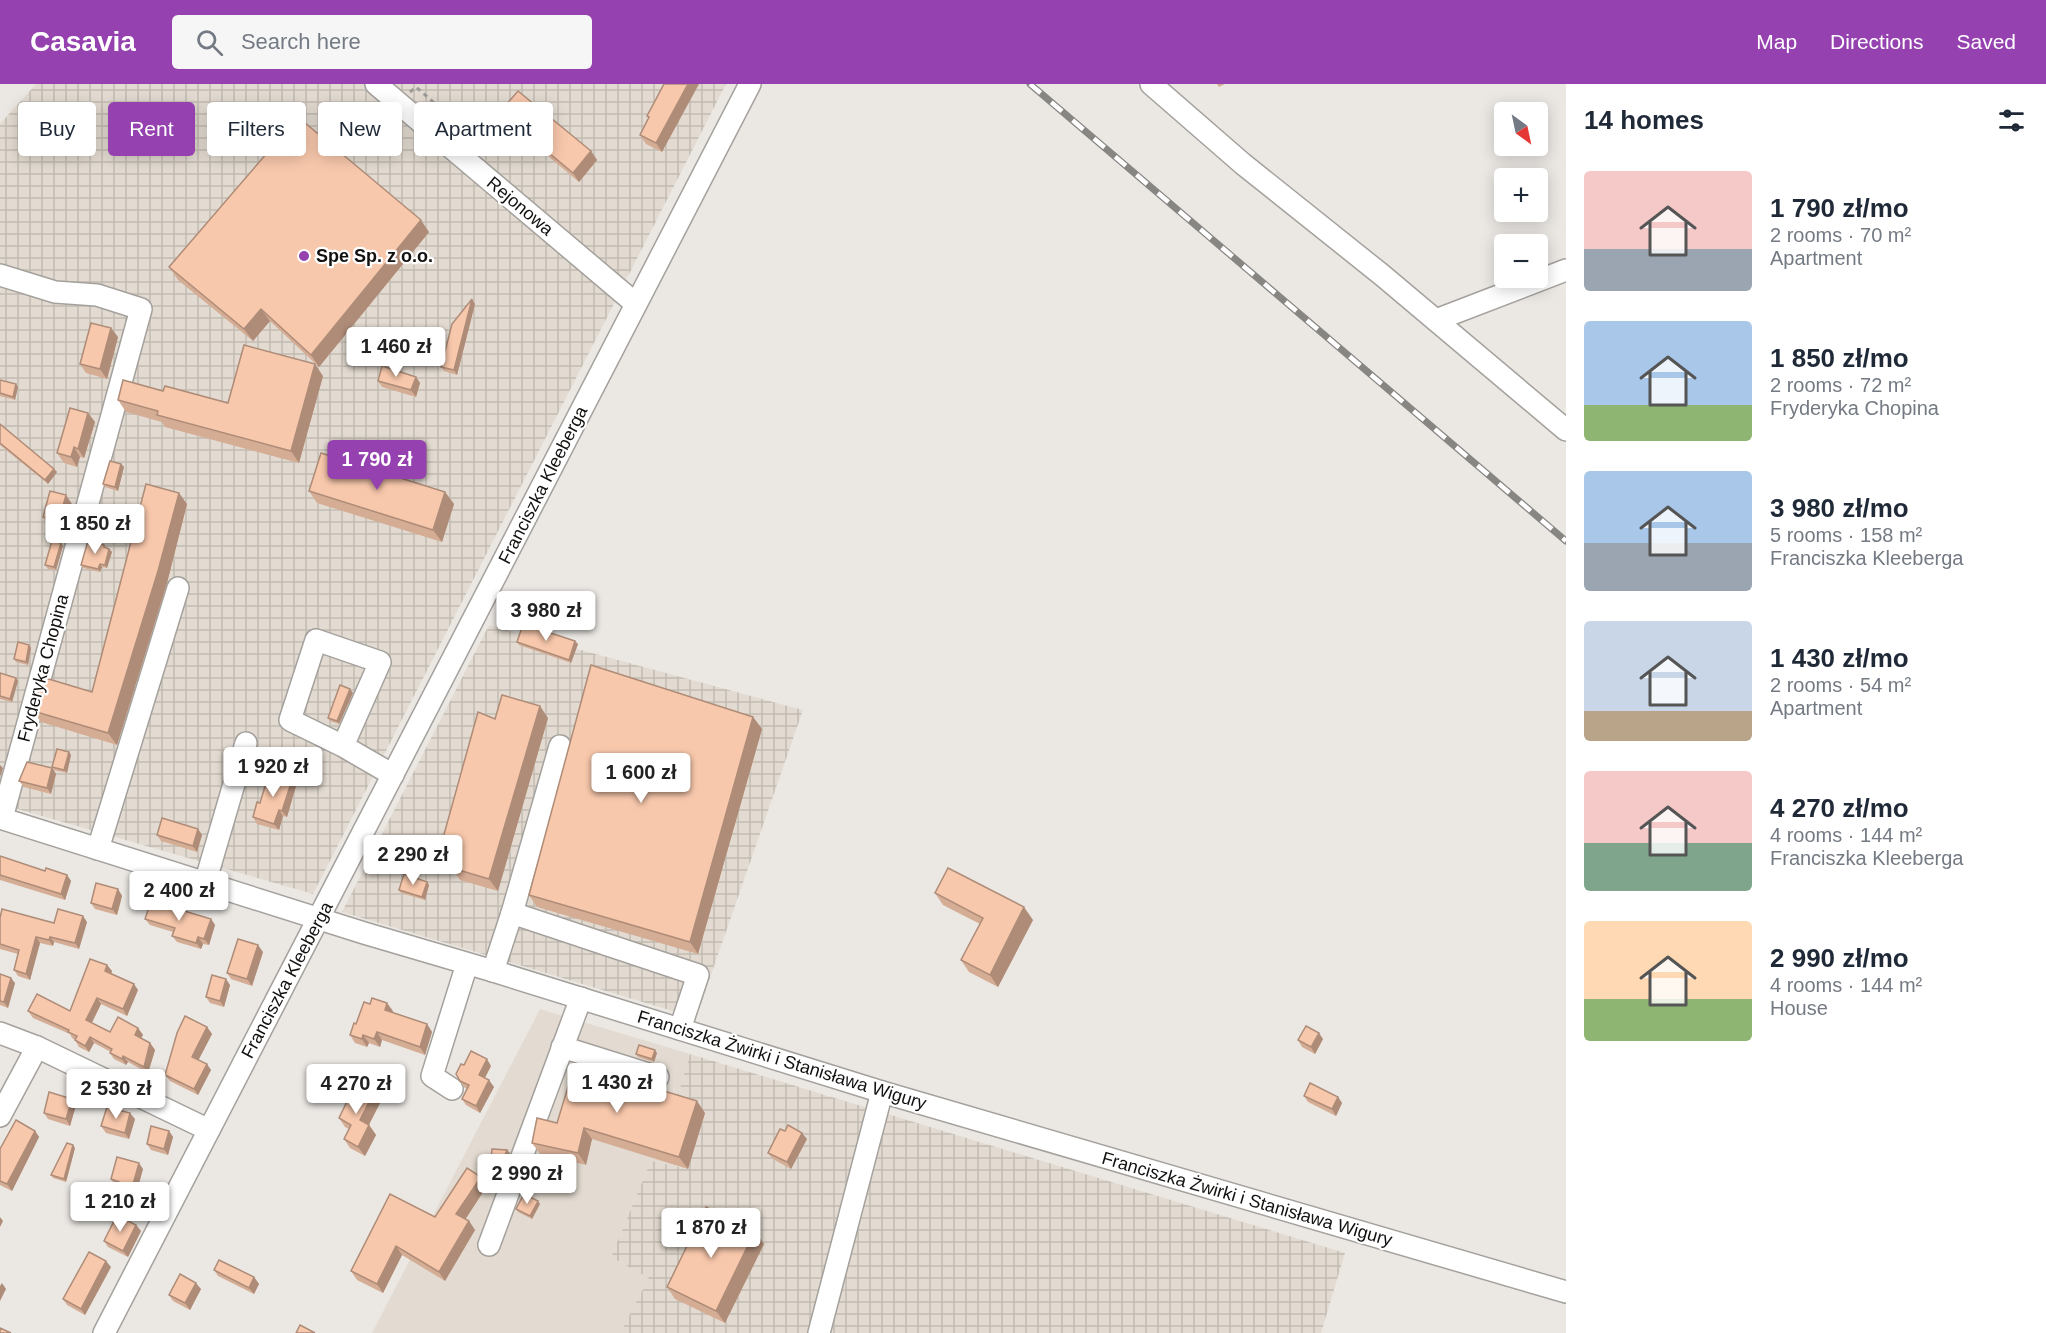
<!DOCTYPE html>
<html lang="en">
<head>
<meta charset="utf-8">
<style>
	body { margin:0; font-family:Helvetica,sans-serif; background:#f6f6f7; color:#1f2937; height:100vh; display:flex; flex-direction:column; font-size:22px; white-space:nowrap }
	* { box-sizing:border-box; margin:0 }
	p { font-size:20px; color:#747a83 }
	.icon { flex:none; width:33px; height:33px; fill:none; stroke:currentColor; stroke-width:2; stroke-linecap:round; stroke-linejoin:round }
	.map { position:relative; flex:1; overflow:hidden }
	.drawer { display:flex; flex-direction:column; background:#fff; width:480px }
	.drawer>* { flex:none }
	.top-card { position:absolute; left:18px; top:18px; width:570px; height:54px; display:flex; gap:12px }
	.needle { width:39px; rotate:147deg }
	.tools { position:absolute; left:1494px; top:18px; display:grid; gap:12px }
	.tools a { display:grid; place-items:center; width:54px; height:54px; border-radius:6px; background:#fff; box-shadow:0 3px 15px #0003; font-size:30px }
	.price { position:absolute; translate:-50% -51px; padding:0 14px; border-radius:6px; background:#fff; color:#222; font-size:20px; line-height:39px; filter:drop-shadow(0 2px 3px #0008) }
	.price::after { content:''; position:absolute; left:50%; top:36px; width:18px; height:14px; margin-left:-9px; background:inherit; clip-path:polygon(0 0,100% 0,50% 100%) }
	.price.selected { background:#9541af; color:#fff }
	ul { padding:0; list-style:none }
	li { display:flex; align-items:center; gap:18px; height:150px; padding:0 18px }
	li span { display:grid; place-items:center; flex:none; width:168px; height:120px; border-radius:6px; color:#555 }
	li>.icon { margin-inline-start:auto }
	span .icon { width:72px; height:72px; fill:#fffc; stroke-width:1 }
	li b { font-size:26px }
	h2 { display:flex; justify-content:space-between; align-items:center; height:72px; padding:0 18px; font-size:26px }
	.tag { padding:0 21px; border-radius:6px; background:#fff; box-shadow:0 3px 15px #0003; font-size:21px; line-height:54px }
	.tag.selected { background:#9541af; color:#fff }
	header { display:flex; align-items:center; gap:36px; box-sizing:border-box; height:84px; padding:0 30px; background:#9541af; color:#fff }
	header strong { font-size:28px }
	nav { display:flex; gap:33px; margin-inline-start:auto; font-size:21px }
	.search { width:420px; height:54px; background:#f6f6f7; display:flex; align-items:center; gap:15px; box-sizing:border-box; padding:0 21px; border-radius:6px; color:#747a83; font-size:22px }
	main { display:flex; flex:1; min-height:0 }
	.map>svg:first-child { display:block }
	.built { fill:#e3dbd1 }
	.industrial { fill:url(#industrial-grid) }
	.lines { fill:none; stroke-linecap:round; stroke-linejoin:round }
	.minor-casing { stroke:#a4a19d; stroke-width:24 }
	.path { stroke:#9d9b97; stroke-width:3; stroke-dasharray:4.5 4.5; stroke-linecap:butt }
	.minor { stroke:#fff; stroke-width:21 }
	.rail-casing { stroke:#888683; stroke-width:7 }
	.rail { stroke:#fff; stroke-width:4.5; stroke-dasharray:14; stroke-linecap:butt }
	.wall { fill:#d5ac94 }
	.shaded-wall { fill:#ae8c78 }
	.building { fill:#f8c8ac; stroke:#ae8c78; stroke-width:1.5 }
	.poi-dot { fill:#9541af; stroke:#fff; stroke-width:2 }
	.labels { text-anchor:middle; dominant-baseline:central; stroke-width:4.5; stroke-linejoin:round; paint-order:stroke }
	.street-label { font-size:18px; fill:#12110f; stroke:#fff }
	.poi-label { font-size:18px; font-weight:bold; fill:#12110f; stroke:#fff; text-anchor:start }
</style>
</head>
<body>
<header>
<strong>Casavia</strong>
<div class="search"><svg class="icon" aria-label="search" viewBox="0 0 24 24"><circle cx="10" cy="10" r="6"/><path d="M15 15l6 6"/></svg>Search here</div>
<nav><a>Map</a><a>Directions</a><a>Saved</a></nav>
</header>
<main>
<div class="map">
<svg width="1566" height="1249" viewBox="0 0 1566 1249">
	<defs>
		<pattern id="industrial-grid" width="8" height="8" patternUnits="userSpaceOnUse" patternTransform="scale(1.5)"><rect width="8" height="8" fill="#e3dbd1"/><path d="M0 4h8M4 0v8" fill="none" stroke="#c2bbb2"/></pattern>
	</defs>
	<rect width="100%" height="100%" fill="#ebe8e4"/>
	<!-- built -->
	<polygon class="built" points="540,925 690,970 677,1014 705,1029 688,1085 651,1077 611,1173 650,1194 620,1249 372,1249"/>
	<!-- industrial -->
	<g class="industrial">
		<polygon points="36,0 726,0 313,810 0,720 0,40"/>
		<polygon points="489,541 803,626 696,934 342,828"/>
		<polygon points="690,970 1345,1169 1321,1249 620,1249 649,1194 611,1173 651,1077 688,1085 677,1014"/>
	</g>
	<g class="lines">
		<!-- minor casing -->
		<g class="minor-casing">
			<g id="minor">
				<polyline points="376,0 636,220"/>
				<polyline points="1151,0 1243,80 1382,191 1566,346"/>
				<polyline points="0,191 55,208 97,211 141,225 2,734"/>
				<polyline points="1436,236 1566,186"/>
				<polyline points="343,662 290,636 316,556 380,578 343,662 393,691"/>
				<polyline points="0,734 364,849 493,887 882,1008 1566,1208"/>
				<polyline points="98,765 178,504"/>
				<polyline points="205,799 246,659"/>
				<polyline points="512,829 560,662"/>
				<polyline points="493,887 512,829 698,891 680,945"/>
				<polyline points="0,949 37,963 209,1046"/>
				<polyline points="562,963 658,993"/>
				<polyline points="452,1005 432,992 467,880"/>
				<polyline points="0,1032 37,963"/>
				<polyline points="489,1161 581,914"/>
				<polyline points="104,1249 750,0"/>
				<polyline points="819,1249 882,1008"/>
			</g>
		</g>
		<!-- path -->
		<polyline class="path" points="410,8 416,3 478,57 475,61"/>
		<!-- minor -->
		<use href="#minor" class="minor"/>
		<!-- rail casing -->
		<g class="rail-casing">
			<polyline id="rail" points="1030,0 1566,457"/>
		</g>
		<!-- rail -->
		<use href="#rail" class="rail"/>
	</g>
	<!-- wall -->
	<g class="wall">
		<polygon points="664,0 662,68 646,60 640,51 649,34 647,32"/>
		<polygon points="1217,0 1225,0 1219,3"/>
		<polygon points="500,28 591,67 597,76 579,98 507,38"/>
		<polygon points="429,148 319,283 270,237 253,257 178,196 169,183"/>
		<polygon points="475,220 457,291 444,287 441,283"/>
		<polygon points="118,253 107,295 86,289 80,280"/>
		<polygon points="323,292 299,379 165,343 162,338 126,328 118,316 163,307 228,319"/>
		<polygon points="416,293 420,299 416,313 382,303 378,297"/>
		<polygon points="0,296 18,303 15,316 0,312"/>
		<polygon points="88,329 95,338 84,374 80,373 77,383 64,379 57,369"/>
		<polygon points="0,340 57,388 48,400 0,361"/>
		<polygon points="121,380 124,383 118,407 105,403 103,400"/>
		<polygon points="309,407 445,408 454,420 442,458 317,419"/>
		<polygon points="72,420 65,447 49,442 43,433"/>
		<polygon points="187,420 167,499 117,661 41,638 33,627 92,608"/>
		<polygon points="61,459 63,462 56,486 48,485 45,481"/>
		<polygon points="104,461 106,464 109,465 112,468 107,484 102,483 100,488 83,484 81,481"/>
		<polygon points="517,558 578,560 571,579 519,561"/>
		<polygon points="29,561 31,564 28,581 16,578 14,575"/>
		<polygon points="0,589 16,594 18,597 12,618 0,615"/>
		<polygon points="353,609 339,640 330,637 328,634"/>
		<polygon points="753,633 762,645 698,870 537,823 529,811"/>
		<polygon points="548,634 498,807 460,796 452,784 456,768 452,766 443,754"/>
		<polygon points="69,668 71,671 67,689 54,686 52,683"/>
		<polygon points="52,684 56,690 51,710 24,703 19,697"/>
		<polygon points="292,696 296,702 287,733 283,732 279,746 257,740 253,733 260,719"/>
		<polygon points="198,745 202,751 197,768 161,757 157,751"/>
		<polygon points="0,772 45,787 67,791 71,797 65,816 0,796"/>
		<polygon points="427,798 429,801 425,816 401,809 399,806"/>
		<polygon points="118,805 122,812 117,831 95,825 91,819"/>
		<polygon points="935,809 1033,836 998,903 969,888 961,876 980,840 943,821"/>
		<polygon points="0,834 54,839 87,838 79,865 54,858 53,862 40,859 30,896 18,892 14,886 18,870 0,865"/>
		<polygon points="145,835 211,835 215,841 209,861 203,860 201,865 177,858 172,852 173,848 150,841"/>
		<polygon points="263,868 252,902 231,895 227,889"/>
		<polygon points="107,881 112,887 111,889 138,906 127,932 101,920 92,939 110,948 138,944 143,951 141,954 150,959 155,966 148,989 128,978 126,981 114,975 110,969 111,968 94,959 89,968 79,963 75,956 72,954 70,950 33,934 28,927 70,927"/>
		<polygon points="0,890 15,899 8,924 0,921"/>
		<polygon points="230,901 224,923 210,919 206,913"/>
		<polygon points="393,927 392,928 427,940 432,948 425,971 382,956 380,963 369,959 367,963 355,959 350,951 356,940"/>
		<polygon points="207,943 212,950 198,976 211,986 198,1011 170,997 165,991"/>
		<polygon points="1323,955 1315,970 1302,963 1298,956"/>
		<polygon points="657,969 654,978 638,973 636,970"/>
		<polygon points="491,982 485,994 494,1003 480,1029 466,1021 462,1015 467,1005 464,1003 460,997"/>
		<polygon points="1304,1012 1338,1013 1342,1019 1336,1032 1308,1018"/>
		<polygon points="380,1019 369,1041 376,1051 365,1072 350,1064 344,1055 349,1045 345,1043 339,1034"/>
		<polygon points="76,1021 70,1042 48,1035 44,1029"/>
		<polygon points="705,1029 688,1085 592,1055 586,1081 540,1070 532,1059 557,1039"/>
		<polygon points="135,1035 129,1055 106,1049 101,1042"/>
		<polygon points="35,1047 39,1053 12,1107 0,1101 0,1065"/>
		<polygon points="169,1047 173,1053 168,1071 151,1066 147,1060"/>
		<polygon points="785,1047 807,1055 791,1085 773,1075 768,1069"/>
		<polygon points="75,1064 66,1098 53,1094 51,1091"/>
		<polygon points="510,1069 497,1102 492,1101 489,1098"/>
		<polygon points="143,1085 134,1117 121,1113 116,1107 118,1102 116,1102 111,1095"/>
		<polygon points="481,1093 487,1102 465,1135 469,1137 475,1146 445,1197 402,1171 383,1209 357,1196 351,1187 435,1133"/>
		<polygon points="540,1120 532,1135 518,1128 516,1125"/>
		<polygon points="136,1141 141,1147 128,1173 108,1163 104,1157"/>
		<polygon points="764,1160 725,1239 675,1215 667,1203"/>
		<polygon points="111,1183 85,1231 67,1221 63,1215"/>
		<polygon points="214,1186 254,1193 259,1200 254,1210 218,1192"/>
		<polygon points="201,1205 190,1226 173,1217 169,1211"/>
	</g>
	<!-- shaded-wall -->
	<g class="shaded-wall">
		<polygon points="688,0 699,0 662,68 656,59"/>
		<polygon points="591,67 597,76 579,98 573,89"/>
		<polygon points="421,136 429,148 319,283 311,271"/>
		<polygon points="472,215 475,220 457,291 454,286"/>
		<polygon points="261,225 270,237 253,257 244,245"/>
		<polygon points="111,244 118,253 107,295 100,285"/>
		<polygon points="315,280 323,292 299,379 291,367"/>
		<polygon points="416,293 420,299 416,313 411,306"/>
		<polygon points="16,300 18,303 15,316 13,313"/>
		<polygon points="88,329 95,338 84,374 78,365"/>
		<polygon points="74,363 80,373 77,383 71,373"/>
		<polygon points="121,380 124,383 118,407 115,403"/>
		<polygon points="54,385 57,388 48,400 45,396"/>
		<polygon points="445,408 454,420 442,458 433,446"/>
		<polygon points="179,409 187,420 167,499 117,661 108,649"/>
		<polygon points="66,411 72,420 65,447 59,437"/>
		<polygon points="61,459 63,462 56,486 54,483"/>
		<polygon points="109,465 112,468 107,484 105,481"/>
		<polygon points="100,480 102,483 100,488 98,485"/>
		<polygon points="575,557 578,560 571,579 569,576"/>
		<polygon points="29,561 31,564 28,581 26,578"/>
		<polygon points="16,594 18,597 12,618 10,615"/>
		<polygon points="350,605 353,609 339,640 337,637"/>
		<polygon points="540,622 548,634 498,807 489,795"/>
		<polygon points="753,633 762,645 698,870 690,858"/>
		<polygon points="69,668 71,671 67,689 64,686"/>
		<polygon points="0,681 3,684 0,693"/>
		<polygon points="52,684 56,690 51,710 47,704"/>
		<polygon points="292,696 296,702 287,733 282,727"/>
		<polygon points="279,726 283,732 279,746 274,740"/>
		<polygon points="198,745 202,751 197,768 193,762"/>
		<polygon points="67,791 71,797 65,816 61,810"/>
		<polygon points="427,798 429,801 425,816 422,813"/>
		<polygon points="118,805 122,812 117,831 112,825"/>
		<polygon points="1024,823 1033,836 998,903 990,891"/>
		<polygon points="83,832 87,838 79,865 75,859"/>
		<polygon points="211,835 215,841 209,861 204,855"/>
		<polygon points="36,853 40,859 30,896 26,890"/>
		<polygon points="50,853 54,858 53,862 49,856"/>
		<polygon points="198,853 203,860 201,865 196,859"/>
		<polygon points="258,861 263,868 252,902 247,895"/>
		<polygon points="107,881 112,887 110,893 105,887"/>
		<polygon points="11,894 15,899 8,924 4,918"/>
		<polygon points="226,895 230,901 224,923 220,917"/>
		<polygon points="134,900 138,906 127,932 123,925"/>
		<polygon points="97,914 101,920 90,942 86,936"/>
		<polygon points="387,919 393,927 390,934 385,926"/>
		<polygon points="427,940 432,948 425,971 420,963"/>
		<polygon points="207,943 212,950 197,979 192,973"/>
		<polygon points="138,944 143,951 139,957 135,951"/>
		<polygon points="377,948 382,956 380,963 374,955"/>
		<polygon points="1319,949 1323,955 1315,970 1311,963"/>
		<polygon points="363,951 369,959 367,963 362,955"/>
		<polygon points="90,953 94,959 89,968 85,962"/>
		<polygon points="150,959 155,966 148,989 144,983"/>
		<polygon points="655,966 657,969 654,978 652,975"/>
		<polygon points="123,972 128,978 126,981 122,975"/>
		<polygon points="487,975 491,982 483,997 479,991"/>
		<polygon points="207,980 211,986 198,1011 194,1005"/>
		<polygon points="489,996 494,1003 480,1029 476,1022"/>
		<polygon points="373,1010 380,1019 366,1046 360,1036"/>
		<polygon points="1338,1013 1342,1019 1336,1032 1332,1025"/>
		<polygon points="72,1015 76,1021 70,1042 66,1035"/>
		<polygon points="697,1017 705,1029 688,1085 679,1073"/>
		<polygon points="130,1029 135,1035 129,1055 125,1049"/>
		<polygon points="369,1041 376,1051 365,1072 358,1063"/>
		<polygon points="584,1044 592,1055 586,1081 578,1069"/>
		<polygon points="35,1047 39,1053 12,1107 7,1100"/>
		<polygon points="169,1047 173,1053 168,1071 164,1065"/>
		<polygon points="802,1049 807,1055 791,1085 787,1078"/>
		<polygon points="73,1061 75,1064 66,1098 64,1095"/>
		<polygon points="507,1066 510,1069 497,1102 495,1099"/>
		<polygon points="139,1079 143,1085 134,1117 130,1111"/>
		<polygon points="481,1093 487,1102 463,1139 456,1130"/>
		<polygon points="538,1117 540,1120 532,1135 530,1132"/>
		<polygon points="0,1133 3,1137 0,1143"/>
		<polygon points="469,1137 475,1146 445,1197 439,1188"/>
		<polygon points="136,1141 141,1147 128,1173 123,1167"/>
		<polygon points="755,1147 764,1160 725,1239 716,1227"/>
		<polygon points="396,1162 402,1171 383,1209 377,1200"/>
		<polygon points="106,1177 111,1183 85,1231 81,1225"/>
		<polygon points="254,1193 259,1200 254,1210 249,1204"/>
		<polygon points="2,1199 6,1205 0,1217 0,1202"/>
		<polygon points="196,1199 201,1205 190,1226 185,1219"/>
	</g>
	<!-- building -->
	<g class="building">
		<polygon points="664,0 688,0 656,59 640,51 649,33 647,32"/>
		<polygon points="518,7 591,67 573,89 500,28"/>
		<polygon points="298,33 421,136 311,271 261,225 244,245 169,183"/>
		<polygon points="472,215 454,286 441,283 452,240"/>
		<polygon points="91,239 111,244 100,285 80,280"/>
		<polygon points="244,261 315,280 291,367 157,331 158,327 118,316 123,296 163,307 165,302 228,319"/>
		<polygon points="382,282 416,293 411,306 378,297"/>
		<polygon points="0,296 16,300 13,313 0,309"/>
		<polygon points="70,324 88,329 78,365 74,363 71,373 57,369"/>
		<polygon points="0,340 54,385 45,396 0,359"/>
		<polygon points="321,369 445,408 433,446 309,407"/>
		<polygon points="110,377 121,380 115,403 103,400"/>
		<polygon points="146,400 179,409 158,487 108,649 33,627 42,593 92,608"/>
		<polygon points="50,407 66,411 59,437 43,433"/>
		<polygon points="52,457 61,459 54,483 45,481"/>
		<polygon points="88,457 104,461 104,463 109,465 105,481 100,480 98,485 81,481"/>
		<polygon points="523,540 575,557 569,576 517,558"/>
		<polygon points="18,558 29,561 26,578 14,575"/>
		<polygon points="591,581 753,633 690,858 529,811"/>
		<polygon points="0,589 16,594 10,615 0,612"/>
		<polygon points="340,601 350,605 337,637 328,634"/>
		<polygon points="502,611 540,622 489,795 452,784 459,759 443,754 478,628 495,635"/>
		<polygon points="57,665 69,668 64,686 52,683"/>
		<polygon points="27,678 52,684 47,704 19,697"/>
		<polygon points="269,689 292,696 282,727 279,726 274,740 253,733 257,718 260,719"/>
		<polygon points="162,734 198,745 193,762 157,751"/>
		<polygon points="0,772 45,787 46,784 67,791 61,810 0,791"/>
		<polygon points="948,784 1024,823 990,891 961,876 983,834 935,809"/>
		<polygon points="404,790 427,798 422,813 399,806"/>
		<polygon points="96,799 118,805 112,825 91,819"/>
		<polygon points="151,817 211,835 204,855 198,853 196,859 172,852 175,844 145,835"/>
		<polygon points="2,825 54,839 58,825 83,832 75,859 50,853 49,856 36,853 26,890 14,886 19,866 0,860 0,834"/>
		<polygon points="238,855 258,861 247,895 227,889"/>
		<polygon points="90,875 107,881 105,887 134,900 123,925 97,914 86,936 110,948 118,933 138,944 135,951 150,959 144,983 123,972 122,975 110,969 112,965 90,953 85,962 75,956 77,952 68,948 69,946 28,927 37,910 70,927"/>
		<polygon points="0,890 11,894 4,918 0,917"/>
		<polygon points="212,891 226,895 220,917 206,913"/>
		<polygon points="372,914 387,919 385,926 427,940 420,963 377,948 374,955 363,951 362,955 350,951 354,939 356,940 364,918 370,920"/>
		<polygon points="185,932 207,943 192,973 207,980 194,1005 165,991 177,949"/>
		<polygon points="1306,942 1319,949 1311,963 1298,956"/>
		<polygon points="639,961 655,966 652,975 636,970"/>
		<polygon points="471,967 487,975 479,991 489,996 476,1022 462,1015 469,1001 460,997 456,990 461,980 464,981"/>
		<polygon points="575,980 697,1017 679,1073 584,1044 578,1069 532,1059 537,1034 557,1039"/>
		<polygon points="1310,999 1338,1013 1332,1025 1304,1012"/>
		<polygon points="355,1001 373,1010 360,1036 369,1041 358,1063 344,1055 351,1041 339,1034"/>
		<polygon points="49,1008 72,1015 66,1035 44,1029"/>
		<polygon points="107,1023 130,1029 125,1049 101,1042"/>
		<polygon points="16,1036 35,1047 7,1100 0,1097 0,1065"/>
		<polygon points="788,1041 802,1049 787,1078 768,1069 780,1045 785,1047"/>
		<polygon points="151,1042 169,1047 164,1065 147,1060"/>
		<polygon points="67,1059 73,1061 64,1095 51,1091"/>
		<polygon points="492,1065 507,1066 495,1099 489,1098"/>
		<polygon points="117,1073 139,1079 130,1111 116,1107 119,1098 111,1095"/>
		<polygon points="467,1084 481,1093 456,1130 469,1137 439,1188 396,1162 377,1200 351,1187 390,1110 435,1133"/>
		<polygon points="524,1110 538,1117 530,1132 516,1125"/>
		<polygon points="706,1123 755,1147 716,1227 667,1203"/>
		<polygon points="117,1131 136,1141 123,1167 104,1157"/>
		<polygon points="89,1168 106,1177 81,1225 63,1215"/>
		<polygon points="219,1176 254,1193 249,1204 214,1186"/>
		<polygon points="180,1190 196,1199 185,1219 169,1211"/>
		<polygon points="300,1241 315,1249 296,1249"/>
		<polygon points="0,1244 11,1249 0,1249"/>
	</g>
	<!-- markers -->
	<circle class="poi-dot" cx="304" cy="172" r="6"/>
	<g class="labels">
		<!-- street labels -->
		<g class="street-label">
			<text transform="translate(520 122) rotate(40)">Rejonowa</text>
			<text transform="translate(543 401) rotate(-63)">Franciszka Kleeberga</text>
			<text transform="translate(43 584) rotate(-75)">Fryderyka Chopina</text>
			<text transform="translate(287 896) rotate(-62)">Franciszka Kleeberga</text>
			<text transform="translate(782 976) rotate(17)">Franciszka Żwirki i Stanisława Wigury</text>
			<text transform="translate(1247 1115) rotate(16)">Franciszka Żwirki i Stanisława Wigury</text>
		</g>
		<!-- poi labels -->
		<g class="poi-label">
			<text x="316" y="172">Spe Sp. z o.o.</text>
		</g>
	</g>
</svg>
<div class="tools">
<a><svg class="needle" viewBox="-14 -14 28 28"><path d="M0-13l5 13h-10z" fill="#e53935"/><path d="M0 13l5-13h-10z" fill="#747a83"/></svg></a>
<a>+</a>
<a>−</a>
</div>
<b class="price" style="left:396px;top:294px">1 460 zł</b>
<b class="price selected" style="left:377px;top:407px">1 790 zł</b>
<b class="price" style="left:95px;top:471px">1 850 zł</b>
<b class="price" style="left:546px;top:558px">3 980 zł</b>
<b class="price" style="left:273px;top:714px">1 920 zł</b>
<b class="price" style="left:641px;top:720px">1 600 zł</b>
<b class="price" style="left:413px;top:802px">2 290 zł</b>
<b class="price" style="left:179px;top:838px">2 400 zł</b>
<b class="price" style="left:617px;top:1030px">1 430 zł</b>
<b class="price" style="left:356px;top:1031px">4 270 zł</b>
<b class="price" style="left:116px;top:1036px">2 530 zł</b>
<b class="price" style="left:527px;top:1121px">2 990 zł</b>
<b class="price" style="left:120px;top:1149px">1 210 zł</b>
<b class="price" style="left:711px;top:1175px">1 870 zł</b>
<div class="top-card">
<a class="tag">Buy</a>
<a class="tag selected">Rent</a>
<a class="tag">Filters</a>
<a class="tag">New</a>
<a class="tag">Apartment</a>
</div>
</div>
<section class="drawer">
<h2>14 homes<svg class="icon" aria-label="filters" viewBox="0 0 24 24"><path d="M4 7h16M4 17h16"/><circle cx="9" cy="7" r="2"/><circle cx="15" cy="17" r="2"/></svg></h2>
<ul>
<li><span style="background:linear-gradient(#f6c9c9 65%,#9aa5b1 0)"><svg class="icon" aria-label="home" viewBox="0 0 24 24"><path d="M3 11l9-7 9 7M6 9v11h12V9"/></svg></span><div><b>1 790 zł/mo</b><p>2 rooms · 70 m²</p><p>Apartment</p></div></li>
<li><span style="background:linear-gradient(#a9c7e8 70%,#8fb573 0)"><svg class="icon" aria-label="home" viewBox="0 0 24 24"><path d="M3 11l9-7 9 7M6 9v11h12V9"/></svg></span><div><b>1 850 zł/mo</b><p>2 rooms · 72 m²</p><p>Fryderyka Chopina</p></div></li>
<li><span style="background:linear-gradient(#a9c7e8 60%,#9aa5b1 0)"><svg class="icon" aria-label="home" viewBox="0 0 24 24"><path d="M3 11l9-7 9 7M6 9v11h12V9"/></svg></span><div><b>3 980 zł/mo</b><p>5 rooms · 158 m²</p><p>Franciszka Kleeberga</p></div></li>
<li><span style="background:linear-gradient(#c9d6e8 75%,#b9a48a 0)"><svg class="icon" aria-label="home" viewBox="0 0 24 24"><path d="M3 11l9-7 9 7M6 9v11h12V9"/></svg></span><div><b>1 430 zł/mo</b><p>2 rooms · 54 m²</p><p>Apartment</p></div></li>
<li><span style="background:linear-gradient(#f6c9c9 60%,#7fa58c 0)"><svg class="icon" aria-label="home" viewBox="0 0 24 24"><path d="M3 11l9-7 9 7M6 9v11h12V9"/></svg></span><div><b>4 270 zł/mo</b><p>4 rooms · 144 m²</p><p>Franciszka Kleeberga</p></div></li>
<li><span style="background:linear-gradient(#ffd9b3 65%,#8fb573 0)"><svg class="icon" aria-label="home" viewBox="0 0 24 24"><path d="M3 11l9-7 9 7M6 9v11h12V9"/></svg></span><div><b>2 990 zł/mo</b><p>4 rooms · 144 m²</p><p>House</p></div></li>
</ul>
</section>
</main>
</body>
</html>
